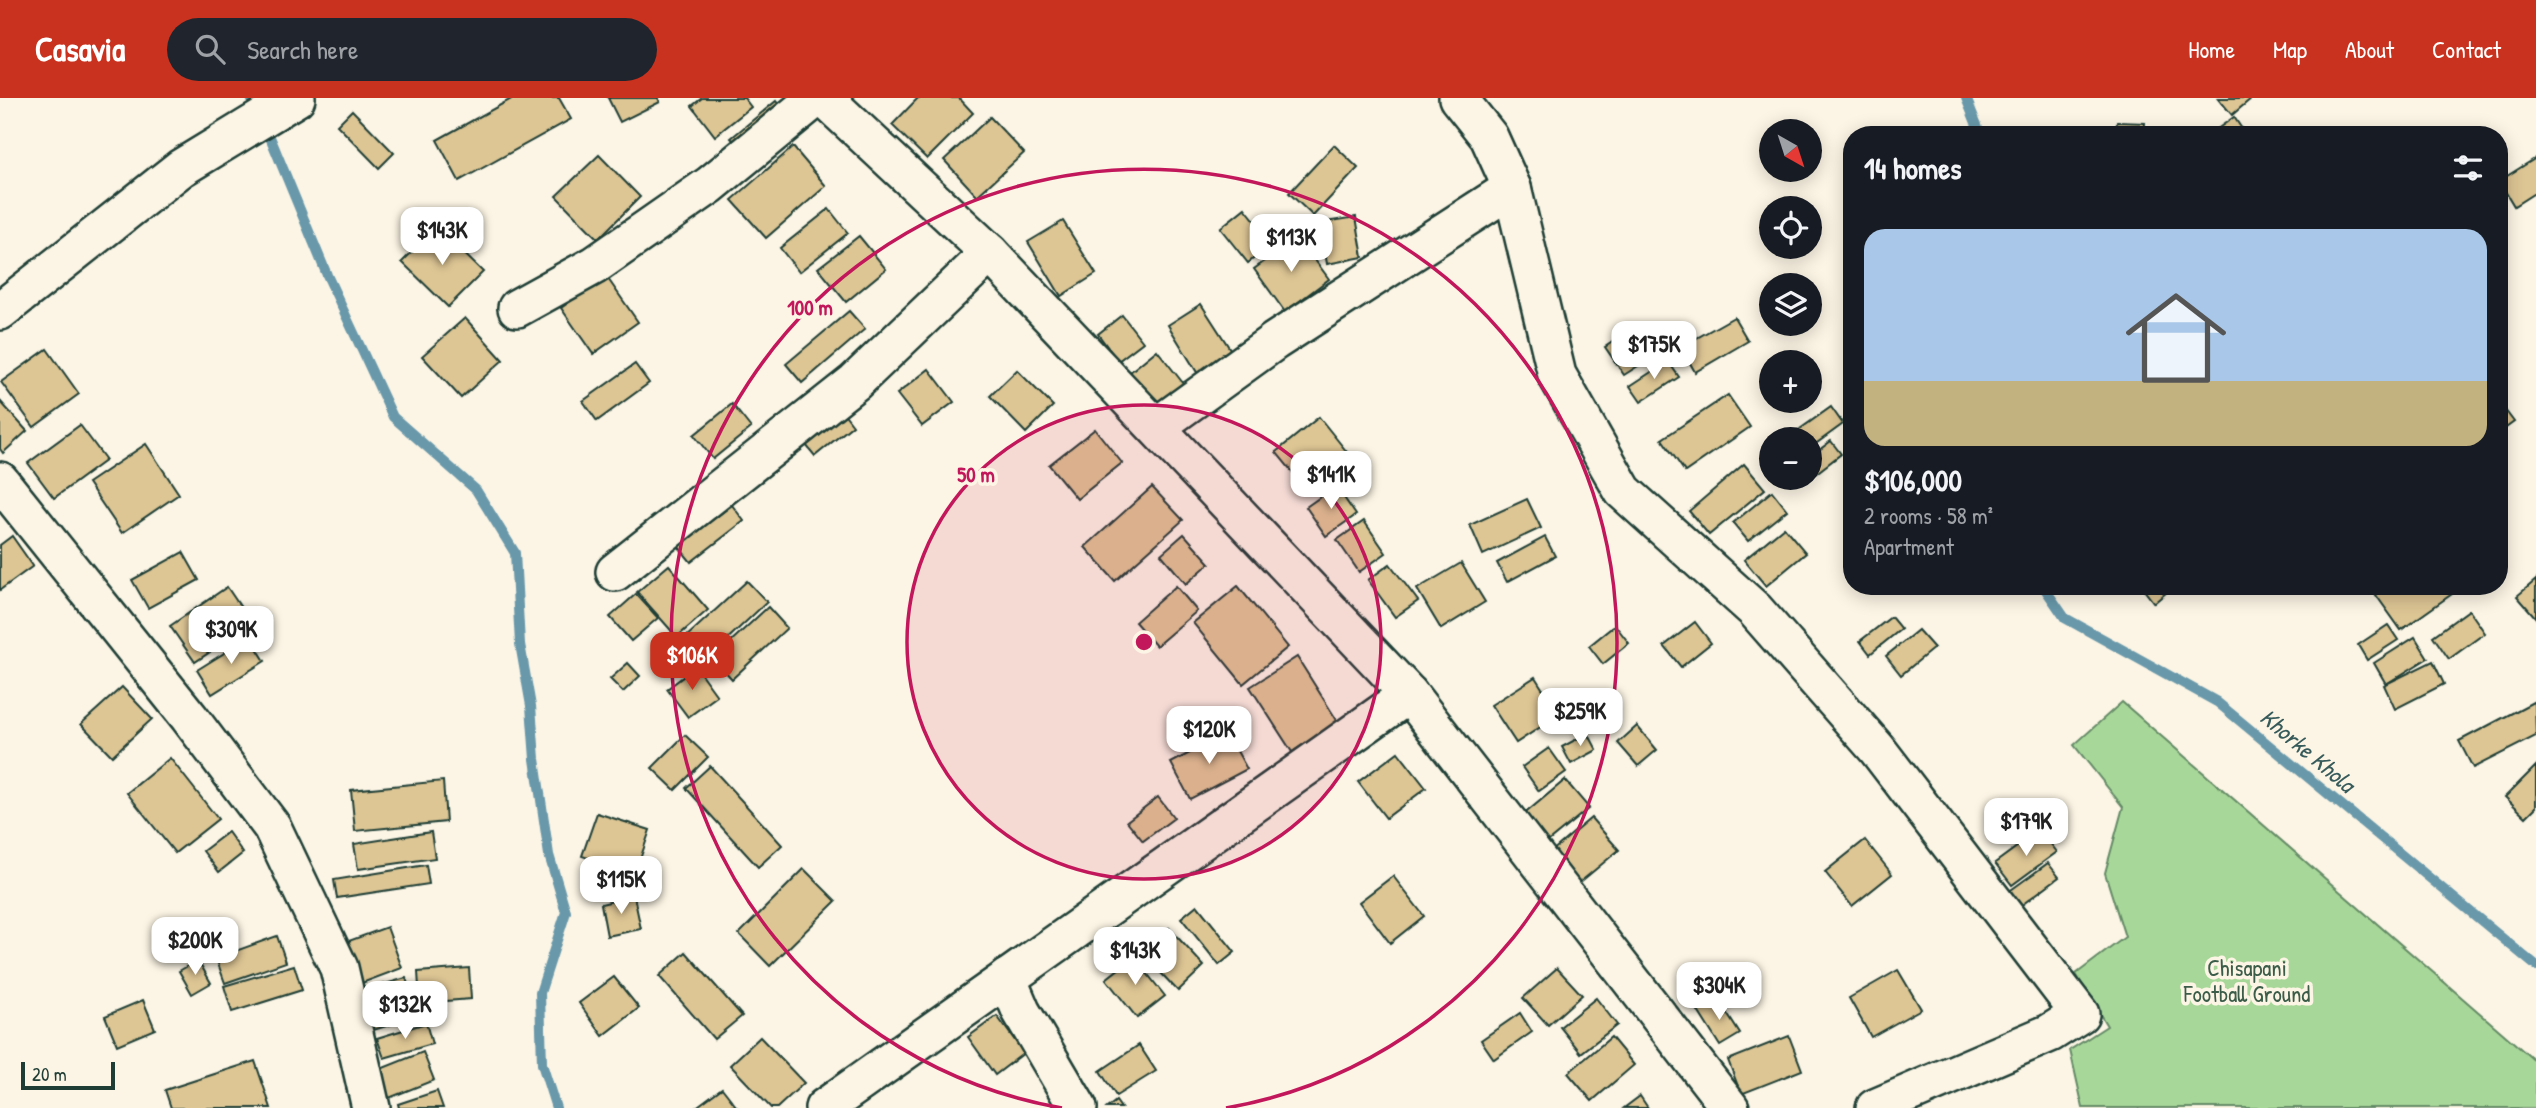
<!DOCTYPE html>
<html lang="en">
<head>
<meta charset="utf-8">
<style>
	body { margin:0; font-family:"Patrick Hand",sans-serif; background:#20242c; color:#f1f3f6; height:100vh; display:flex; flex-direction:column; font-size:26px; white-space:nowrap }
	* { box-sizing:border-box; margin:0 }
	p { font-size:23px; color:#9ea1a6 }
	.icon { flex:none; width:38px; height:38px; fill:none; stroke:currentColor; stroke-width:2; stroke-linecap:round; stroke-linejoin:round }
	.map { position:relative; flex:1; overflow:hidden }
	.sheet { position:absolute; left:1843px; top:28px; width:665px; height:469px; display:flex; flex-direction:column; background:#171b24; border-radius:28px; box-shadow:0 4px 18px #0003 }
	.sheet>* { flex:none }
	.needle { width:46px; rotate:141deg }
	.buttons { position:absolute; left:1759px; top:21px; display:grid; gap:14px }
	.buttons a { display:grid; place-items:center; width:63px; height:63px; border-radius:50%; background:#171b24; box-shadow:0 4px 18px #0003; font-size:35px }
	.scale { position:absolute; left:21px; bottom:18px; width:94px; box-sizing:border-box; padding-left:7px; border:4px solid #1f3d34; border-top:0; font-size:19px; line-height:24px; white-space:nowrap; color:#1f3d34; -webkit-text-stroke:5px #fcf5e5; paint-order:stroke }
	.price { position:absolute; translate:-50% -60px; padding:0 16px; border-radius:14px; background:#fff; color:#222; font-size:23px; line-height:46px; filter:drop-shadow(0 2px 4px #0008) }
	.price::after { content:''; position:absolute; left:50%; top:42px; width:21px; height:16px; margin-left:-10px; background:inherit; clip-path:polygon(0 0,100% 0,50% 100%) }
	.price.current { background:#c8321e; color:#fff }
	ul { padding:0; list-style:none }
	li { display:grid; align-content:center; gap:14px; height:371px; padding:0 21px }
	li span { display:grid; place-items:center; height:217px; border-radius:21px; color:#555 }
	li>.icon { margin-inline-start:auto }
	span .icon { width:126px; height:126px; fill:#fffc; stroke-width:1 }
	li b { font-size:30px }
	h2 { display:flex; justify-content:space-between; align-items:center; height:84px; padding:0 21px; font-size:30px }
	header { display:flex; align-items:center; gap:42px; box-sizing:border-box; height:98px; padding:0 35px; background:#c8321e; color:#fff }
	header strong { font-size:33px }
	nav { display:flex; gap:38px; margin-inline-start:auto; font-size:24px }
	.search { width:490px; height:63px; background:#20242c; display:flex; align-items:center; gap:18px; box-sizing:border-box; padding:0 24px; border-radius:38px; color:#9ea1a6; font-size:26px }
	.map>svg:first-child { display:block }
	.green { fill:#a8d899; stroke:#648a66; stroke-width:2 }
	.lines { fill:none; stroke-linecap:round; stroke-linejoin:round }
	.stream { stroke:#6898aa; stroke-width:10 }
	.building { fill:#ddc594; stroke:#1f3d34; stroke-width:2 }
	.minor-casing { stroke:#1f3d34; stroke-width:42 }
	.minor { stroke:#fcf5e5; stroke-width:37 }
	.ring { fill:none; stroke:#c2185b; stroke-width:3.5 }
	.labels { text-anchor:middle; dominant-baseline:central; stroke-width:7; stroke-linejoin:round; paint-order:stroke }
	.park-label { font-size:23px; fill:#3a5c48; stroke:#fcf5e5 }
	.water-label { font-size:24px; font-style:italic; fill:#375b5b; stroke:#fcf5e5 }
	.centre { fill:#c2185b; stroke:#fcf5e5; stroke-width:3.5 }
	.ring-label { font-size:21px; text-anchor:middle; font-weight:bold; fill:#c2185b; stroke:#fcf5e5; stroke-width:7; stroke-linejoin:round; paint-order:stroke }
</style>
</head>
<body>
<header>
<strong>Casavia</strong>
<div class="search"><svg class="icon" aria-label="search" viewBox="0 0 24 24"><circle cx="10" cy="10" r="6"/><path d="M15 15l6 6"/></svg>Search here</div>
<nav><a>Home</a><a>Map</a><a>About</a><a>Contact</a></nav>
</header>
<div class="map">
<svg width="2536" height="1010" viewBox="0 0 2536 1010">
	<rect width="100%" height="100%" fill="#fcf5e5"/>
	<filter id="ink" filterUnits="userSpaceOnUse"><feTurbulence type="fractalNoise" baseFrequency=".0143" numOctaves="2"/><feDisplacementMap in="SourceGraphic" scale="14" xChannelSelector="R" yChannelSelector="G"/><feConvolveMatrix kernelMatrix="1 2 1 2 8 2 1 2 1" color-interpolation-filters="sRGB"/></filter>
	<g filter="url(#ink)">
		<!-- green -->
		<polygon class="green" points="2122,604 2536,964 2536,1010 2083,1010 2070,952 2107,928 2076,876 2125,839 2105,775 2123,709 2074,647"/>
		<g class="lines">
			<!-- stream -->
			<g class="stream">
				<polyline points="251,0 263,22 327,177 393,319 476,392 515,455 520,546 531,608 535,661 549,757 566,814 540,895 542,966 556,1010"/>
				<polyline points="1966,0 1981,37"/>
				<polyline points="2043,488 2065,520 2217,604 2536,868"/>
			</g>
		</g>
		<!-- building -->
		<g class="building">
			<polygon points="513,0 559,0 571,21 459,83 437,42"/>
			<polygon points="608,0 658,0 660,4 620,24"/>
			<polygon points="702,0 744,0 751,9 715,38 692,8"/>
			<polygon points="918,0 959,0 973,15 927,61 892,27"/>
			<polygon points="2218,0 2252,0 2232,17"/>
			<polygon points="776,3 787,17 743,53 731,40"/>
			<polygon points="352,12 394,55 379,70 337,27"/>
			<polygon points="990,19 1024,55 977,98 944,62"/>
			<polygon points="2234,19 2246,37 2209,37"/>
			<polygon points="2117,24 2145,25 2144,37 2116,37"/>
			<polygon points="1334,47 1358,70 1313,118 1289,95"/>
			<polygon points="793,49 826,88 766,140 732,102"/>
			<polygon points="599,57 640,99 598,141 556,98"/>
			<polygon points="2536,60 2536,94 2514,108 2499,83"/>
			<polygon points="1245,110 1273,145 1248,165 1220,130"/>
			<polygon points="829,111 848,135 799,174 780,150"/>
			<polygon points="1356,119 1363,159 1327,166 1320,125"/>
			<polygon points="1063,123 1096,176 1061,198 1028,144"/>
			<polygon points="437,129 483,174 448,209 402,164"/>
			<polygon points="859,138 886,171 846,204 818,170"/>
			<polygon points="1298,139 1329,181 1285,214 1254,171"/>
			<polygon points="606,178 638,224 593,256 561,210"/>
			<polygon points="1201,206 1232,254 1198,276 1168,227"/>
			<polygon points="849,213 865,231 802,285 786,266"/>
			<polygon points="1122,217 1143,244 1118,263 1098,236"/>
			<polygon points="1734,219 1748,243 1695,274 1681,249"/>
			<polygon points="465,220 503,262 461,300 422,258"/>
			<polygon points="1638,227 1657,256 1624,277 1605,249"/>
			<polygon points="47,251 79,296 34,329 1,284"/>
			<polygon points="1157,252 1183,285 1156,307 1130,274"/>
			<polygon points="1668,263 1679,279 1641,304 1630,288"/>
			<polygon points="635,266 649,285 597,323 583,303"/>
			<polygon points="929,271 954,304 922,328 897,296"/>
			<polygon points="1017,272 1053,308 1026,335 990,298"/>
			<polygon points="1728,297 1750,329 1685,374 1662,341"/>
			<polygon points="0,303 27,333 3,355 0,351"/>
			<polygon points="2499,304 2514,324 2499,335"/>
			<polygon points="732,306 751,330 713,361 694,337"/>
			<polygon points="1831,309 1843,326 1810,350 1810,341 1786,341"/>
			<polygon points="840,310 853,327 815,358 801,341"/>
			<polygon points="1319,319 1351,359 1309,394 1276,354"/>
			<polygon points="80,327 106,362 54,400 28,365"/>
			<polygon points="1095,331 1122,365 1077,401 1049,367"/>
			<polygon points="1831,343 1841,356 1810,380 1810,359"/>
			<polygon points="146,346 179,396 122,435 88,385"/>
			<polygon points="1744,366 1765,391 1709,437 1689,413"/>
			<polygon points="1336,388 1356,417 1326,438 1306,409"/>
			<polygon points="1152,389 1183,422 1115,483 1085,449"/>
			<polygon points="1772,393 1787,412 1748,443 1733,425"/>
			<polygon points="1527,401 1541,430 1483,457 1470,427"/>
			<polygon points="732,407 744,423 691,464 678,448"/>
			<polygon points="1364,423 1386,455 1359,474 1337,442"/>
			<polygon points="1784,429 1806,455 1766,488 1744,462"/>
			<polygon points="1184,436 1210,465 1186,486 1161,456"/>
			<polygon points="12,438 33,468 0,492 0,447"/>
			<polygon points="1545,439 1555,458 1507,484 1497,465"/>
			<polygon points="183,454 199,482 148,510 132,482"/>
			<polygon points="1461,465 1485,504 1441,531 1417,491"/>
			<polygon points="1390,466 1418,503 1395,519 1368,482"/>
			<polygon points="669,467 708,512 677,539 637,494"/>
			<polygon points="2536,482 2536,520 2517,498"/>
			<polygon points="747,483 767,504 705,562 685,540"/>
			<polygon points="1176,488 1197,513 1156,548 1135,524"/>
			<polygon points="1238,488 1288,549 1243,586 1193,525"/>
			<polygon points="2141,488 2174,488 2154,505"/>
			<polygon points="2374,488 2447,488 2452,496 2401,532 2371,490"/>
			<polygon points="227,489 252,526 195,564 170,528"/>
			<polygon points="636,496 658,520 631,543 610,519"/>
			<polygon points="768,509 787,530 732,581 713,560"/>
			<polygon points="2469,512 2485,535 2449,561 2433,538"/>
			<polygon points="1891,519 1901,531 1870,556 1860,543"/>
			<polygon points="1695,524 1711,545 1681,569 1664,548"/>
			<polygon points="1615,527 1629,545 1603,566 1589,548"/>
			<polygon points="2388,527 2398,542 2367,562 2358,547"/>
			<polygon points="1918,532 1934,550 1901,577 1886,558"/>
			<polygon points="250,539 265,563 212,596 197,572"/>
			<polygon points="2415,539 2428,560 2386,586 2374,565"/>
			<polygon points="1297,559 1338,624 1292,654 1250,589"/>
			<polygon points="2433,563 2444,586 2395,611 2384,587"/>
			<polygon points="628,565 640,578 623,594 610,581"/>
			<polygon points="696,569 717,598 688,619 667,591"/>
			<polygon points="1535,579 1559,617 1516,645 1491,607"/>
			<polygon points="122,589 152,621 112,658 81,626"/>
			<polygon points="2535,603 2536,638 2473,670 2459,643"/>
			<polygon points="1637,628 1657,652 1638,668 1618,645"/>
			<polygon points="1227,635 1247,671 1190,701 1171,665"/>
			<polygon points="1588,635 1597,652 1571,666 1562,649"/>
			<polygon points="685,637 708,659 675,692 652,670"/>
			<polygon points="1549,650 1566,674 1539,693 1522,669"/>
			<polygon points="1398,654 1426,690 1386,720 1358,684"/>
			<polygon points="170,660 218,721 175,755 127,695"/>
			<polygon points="710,668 782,747 758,769 686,690"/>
			<polygon points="2536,668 2536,709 2526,719 2505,699"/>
			<polygon points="1565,682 1589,710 1545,746 1522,718"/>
			<polygon points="443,683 446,724 355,733 351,692"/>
			<polygon points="1158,699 1174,720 1143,743 1127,723"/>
			<polygon points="597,715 650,732 635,776 582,758"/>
			<polygon points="1591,720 1619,752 1579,785 1552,753"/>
			<polygon points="2040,732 2057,754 2012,787 1995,765"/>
			<polygon points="228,734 243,755 219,774 203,753"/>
			<polygon points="431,734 435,760 358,771 354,746"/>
			<polygon points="1865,742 1892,776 1852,808 1825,774"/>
			<polygon points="2048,765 2059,779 2015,812 2004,797"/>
			<polygon points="426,767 429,786 337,800 334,782"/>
			<polygon points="804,771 836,803 770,868 739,836"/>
			<polygon points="1393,778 1424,818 1390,845 1359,804"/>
			<polygon points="634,798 641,831 607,838 601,806"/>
			<polygon points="1197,807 1235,854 1219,867 1181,820"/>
			<polygon points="387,829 402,870 362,885 346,844"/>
			<polygon points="1169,830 1204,868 1178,893 1142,855"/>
			<polygon points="277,838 286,864 225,885 216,860"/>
			<polygon points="686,854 742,918 714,941 659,878"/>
			<polygon points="1134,859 1165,898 1137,920 1106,881"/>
			<polygon points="198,862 211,885 192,896 179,873"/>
			<polygon points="294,867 302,892 232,914 224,888"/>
			<polygon points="469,870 471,901 420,905 418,874"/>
			<polygon points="1557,870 1582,897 1548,927 1523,900"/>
			<polygon points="1898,872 1921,911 1871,939 1849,900"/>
			<polygon points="614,879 639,910 603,938 579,905"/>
			<polygon points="406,880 418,918 364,935 351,896"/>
			<polygon points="1596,900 1617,927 1581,955 1560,929"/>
			<polygon points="1717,900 1740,936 1720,948 1698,913"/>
			<polygon points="143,902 155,931 117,947 105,918"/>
			<polygon points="1520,915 1532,934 1494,961 1481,942"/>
			<polygon points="997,918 1024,955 995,977 968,939"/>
			<polygon points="426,925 432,946 384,960 377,940"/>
			<polygon points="1789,938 1802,972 1741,996 1728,962"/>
			<polygon points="760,939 804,985 777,1010 771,1010 730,967"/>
			<polygon points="1611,939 1634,967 1592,1003 1568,975"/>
			<polygon points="1139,947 1156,973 1116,998 1100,973"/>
			<polygon points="423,954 434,982 389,1000 378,972"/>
			<polygon points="255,963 271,1010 171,1010 165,992"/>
			<polygon points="722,990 736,1008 695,1010"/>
			<polygon points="437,993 443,1010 399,1010 398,1006"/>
			<polygon points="1640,998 1648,1010 1624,1010"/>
			<polygon points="1116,1003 1121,1010 1107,1010"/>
		</g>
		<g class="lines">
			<!-- minor casing -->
			<g class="minor-casing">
				<g id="minor">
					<polyline points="824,0 990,155 1409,596 1730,1010"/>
					<polyline points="1458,0 1489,39 1512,90 1557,277 1623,393 1755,512 1877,651 2080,916 2050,935 1875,1010"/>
					<polyline points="517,210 595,167 710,87 816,0"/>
					<polyline points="0,213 181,70 296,0"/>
					<polyline points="1156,329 1275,243 1512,90"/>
					<polyline points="0,383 189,619 272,729 339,870 371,1010"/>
					<polyline points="615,474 855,284 990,155"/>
					<polyline points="1007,880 1021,913 1078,1010"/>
					<polyline points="824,1010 1409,596"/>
				</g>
			</g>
			<!-- minor -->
			<use href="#minor" class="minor"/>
		</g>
	</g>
	<!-- distance rings -->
	<circle cx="1144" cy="544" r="237" fill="#c2185b" fill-opacity=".12"/>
	<g class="ring">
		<circle cx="1144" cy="544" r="237"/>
		<path d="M1062 1010A473 473 0 1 1 1226 1010"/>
	</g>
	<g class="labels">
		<!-- park labels -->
		<g class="park-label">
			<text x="2247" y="869">Chisapani<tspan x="2247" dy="26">Football Ground</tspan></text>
		</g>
		<!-- water labels -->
		<g class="water-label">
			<text transform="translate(2308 652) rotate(40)">Khorke Khola</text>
		</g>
	</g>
	<circle cx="1144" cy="544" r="10" class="centre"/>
	<g class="ring-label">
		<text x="810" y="217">100 m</text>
		<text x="976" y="384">50 m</text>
	</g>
</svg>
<div class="buttons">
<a><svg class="needle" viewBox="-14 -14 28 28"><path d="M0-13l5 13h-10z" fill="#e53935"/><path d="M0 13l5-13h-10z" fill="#9ea1a6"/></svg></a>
<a><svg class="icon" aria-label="locate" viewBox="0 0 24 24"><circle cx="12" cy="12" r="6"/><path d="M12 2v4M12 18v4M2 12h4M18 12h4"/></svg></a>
<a><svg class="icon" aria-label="layers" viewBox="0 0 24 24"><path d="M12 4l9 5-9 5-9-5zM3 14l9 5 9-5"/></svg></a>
<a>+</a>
<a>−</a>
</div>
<div class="scale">20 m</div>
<b class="price" style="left:442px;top:169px">$143K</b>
<b class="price" style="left:1291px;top:176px">$113K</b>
<b class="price" style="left:1654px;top:283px">$175K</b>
<b class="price" style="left:1331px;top:413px">$141K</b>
<b class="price" style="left:231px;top:568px">$309K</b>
<b class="price current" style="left:692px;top:594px">$106K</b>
<b class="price" style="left:1580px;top:650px">$259K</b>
<b class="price" style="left:1209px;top:668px">$120K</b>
<b class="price" style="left:2026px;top:760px">$179K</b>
<b class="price" style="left:621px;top:818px">$115K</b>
<b class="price" style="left:195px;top:879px">$200K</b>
<b class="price" style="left:1135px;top:889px">$143K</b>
<b class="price" style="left:1719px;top:924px">$304K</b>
<b class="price" style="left:405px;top:943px">$132K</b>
<section class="sheet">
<h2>14 homes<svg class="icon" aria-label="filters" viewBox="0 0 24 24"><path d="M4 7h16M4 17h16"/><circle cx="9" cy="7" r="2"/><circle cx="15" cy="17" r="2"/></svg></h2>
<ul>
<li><span style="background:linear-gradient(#a9c7e8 70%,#c2b280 0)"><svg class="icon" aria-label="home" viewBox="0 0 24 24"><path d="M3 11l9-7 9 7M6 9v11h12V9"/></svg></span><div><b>$106,000</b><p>2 rooms · 58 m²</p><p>Apartment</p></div></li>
</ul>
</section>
</div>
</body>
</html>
